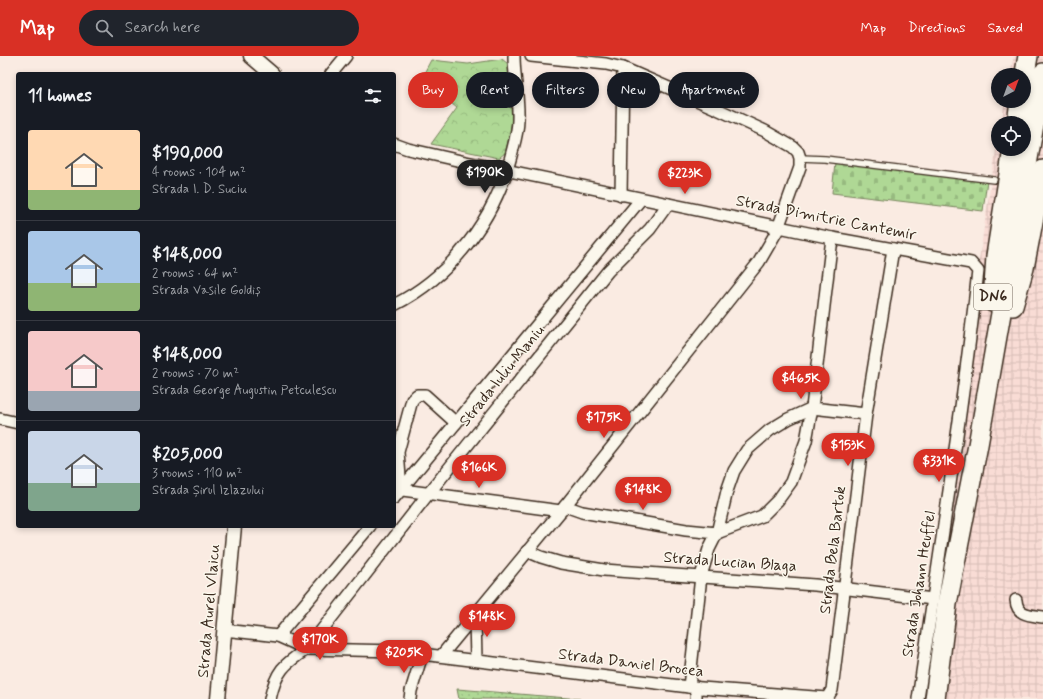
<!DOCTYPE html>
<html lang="en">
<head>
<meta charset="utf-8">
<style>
	body { margin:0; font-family:Mynerve,sans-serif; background:#20242c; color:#f1f3f6; height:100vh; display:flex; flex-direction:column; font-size:15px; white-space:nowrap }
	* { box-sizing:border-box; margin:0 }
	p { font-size:13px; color:#9ea1a6 }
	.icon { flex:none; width:22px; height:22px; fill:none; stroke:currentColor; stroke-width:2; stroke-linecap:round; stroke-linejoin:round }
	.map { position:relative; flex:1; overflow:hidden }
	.sheet { position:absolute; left:16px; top:16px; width:380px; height:456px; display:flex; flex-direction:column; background:#171b24; border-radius:4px; box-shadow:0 2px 6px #0003 }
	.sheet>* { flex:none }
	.top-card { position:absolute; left:408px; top:16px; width:380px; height:36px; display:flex; gap:8px }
	.needle { width:26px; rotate:41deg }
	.buttons { position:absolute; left:991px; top:12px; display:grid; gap:8px }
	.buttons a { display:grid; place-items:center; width:40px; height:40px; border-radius:50%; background:#171b24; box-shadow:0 2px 6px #0003; font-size:20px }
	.price { position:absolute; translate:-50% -34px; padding:0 9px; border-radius:14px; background:#d93025; color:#fff; font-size:13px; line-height:26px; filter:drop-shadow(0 1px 2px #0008) }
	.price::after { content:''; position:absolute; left:50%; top:24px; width:12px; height:9px; margin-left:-6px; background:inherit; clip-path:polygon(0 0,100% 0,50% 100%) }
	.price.selected { background:#222; color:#fff }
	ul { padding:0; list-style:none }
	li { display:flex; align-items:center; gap:12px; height:100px; padding:0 12px }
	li+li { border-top:1px solid #363941 }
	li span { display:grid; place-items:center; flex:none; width:112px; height:80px; border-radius:4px; color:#555 }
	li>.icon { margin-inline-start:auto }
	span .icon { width:48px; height:48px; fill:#fffc; stroke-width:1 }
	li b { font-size:17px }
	h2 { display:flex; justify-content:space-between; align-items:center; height:48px; padding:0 12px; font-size:17px }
	.chip { padding:0 14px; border-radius:18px; background:#171b24; box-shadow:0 2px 6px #0003; font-size:14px; line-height:36px }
	.chip.selected { background:#d93025; color:#fff }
	header { display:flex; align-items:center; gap:24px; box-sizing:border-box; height:56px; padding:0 20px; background:#d93025; color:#fff }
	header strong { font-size:19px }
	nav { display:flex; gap:22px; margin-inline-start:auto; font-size:14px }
	.search { width:280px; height:36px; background:#20242c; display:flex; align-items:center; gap:10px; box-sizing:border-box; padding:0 14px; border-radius:22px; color:#9ea1a6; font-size:15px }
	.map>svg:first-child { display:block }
	.industrial { fill:url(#industrial-grid) }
	.grass { fill:url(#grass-dots); stroke:#75815a }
	.forest { fill:url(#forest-crowns); stroke:#75815a }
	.cemetery { fill:url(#cemetery-stones); stroke:#75815a }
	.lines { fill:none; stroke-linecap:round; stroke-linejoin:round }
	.service-casing { stroke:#3b2a1e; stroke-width:8 }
	.minor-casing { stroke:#3b2a1e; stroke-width:14 }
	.tertiary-casing { stroke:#3b2a1e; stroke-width:17 }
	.trunk-casing { stroke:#3b2a1e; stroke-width:22 }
	.service { stroke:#fbf7ec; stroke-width:5.5 }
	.minor { stroke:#fbf7ec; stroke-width:11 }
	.tertiary { stroke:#fbf7ec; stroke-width:14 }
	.trunk { stroke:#fbf7ec; stroke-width:19 }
	.labels { text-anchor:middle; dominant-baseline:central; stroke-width:3; stroke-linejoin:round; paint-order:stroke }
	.shield { fill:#fbf7ec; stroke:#75685c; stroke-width:1 }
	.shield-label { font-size:15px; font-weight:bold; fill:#3b2a1e }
	.street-label { font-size:16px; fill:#3b2a1e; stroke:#fbf7ec }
</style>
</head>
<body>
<header>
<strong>Map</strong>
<div class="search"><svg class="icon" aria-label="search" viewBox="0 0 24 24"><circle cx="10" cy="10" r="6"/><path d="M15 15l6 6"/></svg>Search here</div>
<nav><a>Map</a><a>Directions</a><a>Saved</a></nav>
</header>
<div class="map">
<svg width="1043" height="643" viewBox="0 0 1043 643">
	<defs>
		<pattern id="industrial-grid" width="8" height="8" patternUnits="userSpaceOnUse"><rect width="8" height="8" fill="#f9dcd5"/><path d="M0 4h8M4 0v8" fill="none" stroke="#d6bdb6"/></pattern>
		<pattern id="grass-dots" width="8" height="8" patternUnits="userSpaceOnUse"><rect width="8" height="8" fill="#afd895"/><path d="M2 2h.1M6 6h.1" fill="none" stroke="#97ba80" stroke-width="1.8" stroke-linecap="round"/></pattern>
		<pattern id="forest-crowns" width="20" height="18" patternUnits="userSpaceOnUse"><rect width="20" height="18" fill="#afd895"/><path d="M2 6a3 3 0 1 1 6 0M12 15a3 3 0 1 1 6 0" fill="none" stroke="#97ba80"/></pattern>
		<pattern id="cemetery-stones" width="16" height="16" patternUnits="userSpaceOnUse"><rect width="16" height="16" fill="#afd895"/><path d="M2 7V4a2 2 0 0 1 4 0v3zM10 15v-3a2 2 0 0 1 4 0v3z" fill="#97ba80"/></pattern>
	</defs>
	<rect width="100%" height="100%" fill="#faebe2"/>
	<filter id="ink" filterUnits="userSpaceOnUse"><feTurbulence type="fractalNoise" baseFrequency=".025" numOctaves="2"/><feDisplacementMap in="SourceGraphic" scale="8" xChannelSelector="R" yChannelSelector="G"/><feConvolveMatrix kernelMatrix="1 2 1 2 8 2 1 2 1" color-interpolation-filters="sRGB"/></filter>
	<g filter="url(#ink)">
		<!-- industrial -->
		<polygon class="industrial" points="1014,0 1043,0 1043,643 924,643 979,204 998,81 998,93 1024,93 1024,67 1001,67 1005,45 1024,45 1024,19 1010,19"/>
		<!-- grass -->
		<polygon class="grass" points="457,633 580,643 459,643"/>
		<!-- forest -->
		<polygon class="forest" points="502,3 508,8 512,65 506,96 499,102 431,88 457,52 421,23 431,4 468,8"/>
		<!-- cemetery -->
		<polygon class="cemetery" points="835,107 987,124 983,155 832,137"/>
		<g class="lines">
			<!-- service casing -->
			<g class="service-casing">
				<polyline id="service" points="800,102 825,103 994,124"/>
			</g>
			<!-- minor casing -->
			<g class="minor-casing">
				<g id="minor">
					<polyline points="331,18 346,0"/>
					<path d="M394 88 408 93 461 105 832 182 971 207 978 215C962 358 939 500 918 643"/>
					<polyline points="621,139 623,12"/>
					<path d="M394 249C452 220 495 162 511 100 514 88 518 76 518 64 519 43 514 21 514 0"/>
					<polyline points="0,363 18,367"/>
					<polyline points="395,433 561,455"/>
					<polyline points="401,434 398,396 412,344 417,339 425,339 456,367"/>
					<polyline points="394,442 641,143"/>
					<polyline points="565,450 582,456 686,474 717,477 762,460 778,444 791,426 806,385 812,352 832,182"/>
					<polyline points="527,495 541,501 561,507 604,514 815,529 933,543"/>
					<path d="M1016 544C1017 560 1031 559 1043 561"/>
					<polyline points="475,561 476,604"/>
					<polyline points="224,574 278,580 307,593 397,595 689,631 827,642 832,634 866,358 893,193"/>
					<polyline points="278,580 370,470"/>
					<polyline points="441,600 565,450 759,206 777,175 800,111 800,102 798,96 793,91 765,75 715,52 623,12 606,8 531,0"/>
					<polyline points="689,631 701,520 709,493 717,477 727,435 734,415 747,394 770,374 788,363 812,352 866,358"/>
					<path d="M270 643C276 615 284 608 307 593L429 437 608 215 650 173 668 148"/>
					<polyline points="410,643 411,635 422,599"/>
					<polyline points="696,643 696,631"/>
				</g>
			</g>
			<!-- tertiary casing -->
			<g class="tertiary-casing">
				<g id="tertiary">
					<polyline points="251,0 272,18"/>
					<polyline points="218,643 234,470"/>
				</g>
			</g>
			<!-- trunk casing -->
			<g class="trunk-casing">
				<g id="trunk">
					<polyline points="1024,23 1028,0"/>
					<polyline points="1017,67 1020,45"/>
					<polyline points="993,246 996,200 1013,93"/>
					<polyline points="1013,250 1024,212 1043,114"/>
					<polyline points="935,643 947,548 978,389 1043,17"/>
				</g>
			</g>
			<!-- service -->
			<use href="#service" class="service"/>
			<!-- minor -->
			<use href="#minor" class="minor"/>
			<!-- tertiary -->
			<use href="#tertiary" class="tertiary"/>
			<!-- trunk -->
			<use href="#trunk" class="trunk"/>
		</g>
	</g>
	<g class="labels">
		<!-- shield labels -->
		<rect class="shield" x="974" y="228" width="38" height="26" rx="3"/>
		<g class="shield-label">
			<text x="993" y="241">DN6</text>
		</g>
		<!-- street labels -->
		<g class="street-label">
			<text transform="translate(826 162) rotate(11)">Strada Dimitrie Cantemir</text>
			<text transform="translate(502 320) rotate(-51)">Strada Iuliu Maniu</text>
			<text transform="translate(833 494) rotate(-83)">Strada Bela Bartok</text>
			<text transform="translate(730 506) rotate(4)">Strada Lucian Blaga</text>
			<text transform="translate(919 528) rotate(-81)">Strada Johann Heuffel</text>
			<text transform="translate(209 555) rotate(-85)">Strada Aurel Vlaicu</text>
			<text transform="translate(631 607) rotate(7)">Strada Daniel Brocea</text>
		</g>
	</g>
</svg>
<div class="buttons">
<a><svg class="needle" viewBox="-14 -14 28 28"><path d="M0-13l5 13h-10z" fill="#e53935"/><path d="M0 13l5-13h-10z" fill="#9ea1a6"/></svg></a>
<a><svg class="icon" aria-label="locate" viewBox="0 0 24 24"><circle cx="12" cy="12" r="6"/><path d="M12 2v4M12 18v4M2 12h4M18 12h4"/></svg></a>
</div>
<b class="price selected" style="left:485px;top:138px">$190K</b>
<b class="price" style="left:685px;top:139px">$223K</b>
<b class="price" style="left:801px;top:344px">$465K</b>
<b class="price" style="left:604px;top:383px">$175K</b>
<b class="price" style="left:848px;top:411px">$153K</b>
<b class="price" style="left:939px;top:427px">$331K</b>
<b class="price" style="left:479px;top:433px">$166K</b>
<b class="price" style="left:643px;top:455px">$148K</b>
<b class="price" style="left:487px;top:582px">$148K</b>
<b class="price" style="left:320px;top:605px">$170K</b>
<b class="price" style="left:404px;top:618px">$205K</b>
<div class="top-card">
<a class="chip selected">Buy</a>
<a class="chip">Rent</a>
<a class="chip">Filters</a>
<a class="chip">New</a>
<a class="chip">Apartment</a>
</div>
<section class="sheet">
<h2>11 homes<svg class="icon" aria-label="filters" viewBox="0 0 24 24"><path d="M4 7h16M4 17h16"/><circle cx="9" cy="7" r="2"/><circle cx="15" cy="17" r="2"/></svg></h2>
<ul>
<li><span style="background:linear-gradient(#ffd9b3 75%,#8fb573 0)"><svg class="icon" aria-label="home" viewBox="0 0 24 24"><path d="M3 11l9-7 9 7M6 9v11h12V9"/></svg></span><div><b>$190,000</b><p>4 rooms · 104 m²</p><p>Strada I. D. Suciu</p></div></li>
<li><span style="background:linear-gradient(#a9c7e8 65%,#8fb573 0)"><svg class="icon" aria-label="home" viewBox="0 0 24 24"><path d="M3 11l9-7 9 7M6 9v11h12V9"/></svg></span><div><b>$148,000</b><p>2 rooms · 64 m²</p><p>Strada Vasile Goldiș</p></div></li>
<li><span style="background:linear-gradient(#f6c9c9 75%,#9aa5b1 0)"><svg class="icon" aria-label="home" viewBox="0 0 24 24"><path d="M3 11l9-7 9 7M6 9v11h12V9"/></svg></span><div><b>$148,000</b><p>2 rooms · 70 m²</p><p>Strada George Augustin Petculescu</p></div></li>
<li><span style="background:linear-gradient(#c9d6e8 65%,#7fa58c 0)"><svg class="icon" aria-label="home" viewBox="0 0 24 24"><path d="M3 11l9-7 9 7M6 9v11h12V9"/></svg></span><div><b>$205,000</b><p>3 rooms · 110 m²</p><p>Strada Șirul Izlazului</p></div></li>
</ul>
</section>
</div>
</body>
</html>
